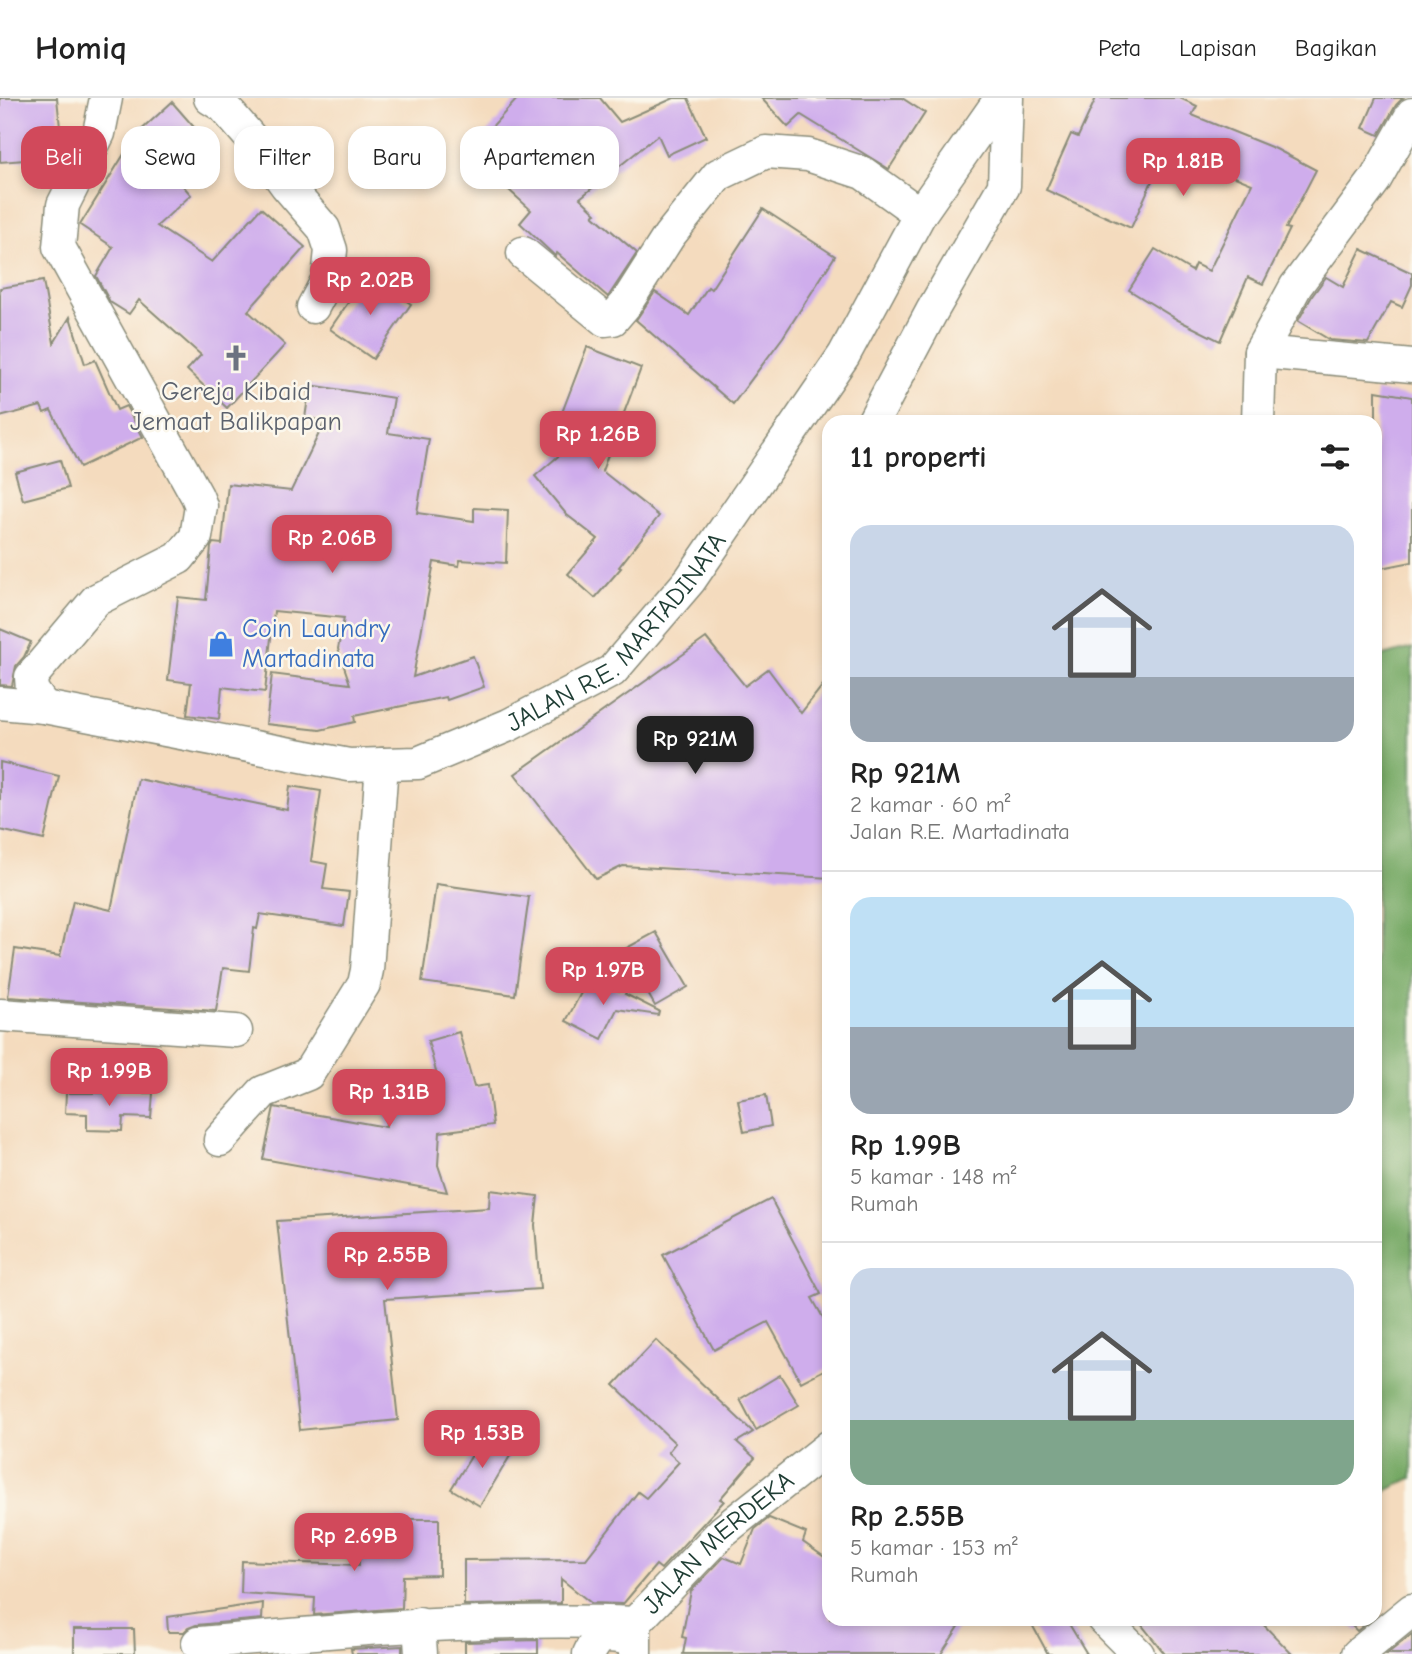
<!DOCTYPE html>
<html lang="id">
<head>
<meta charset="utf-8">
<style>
	body { margin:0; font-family:"Comic Neue",sans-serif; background:#f2f2f2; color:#222; height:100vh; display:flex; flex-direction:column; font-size:26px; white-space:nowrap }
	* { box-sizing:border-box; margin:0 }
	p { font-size:23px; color:#767676 }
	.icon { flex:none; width:38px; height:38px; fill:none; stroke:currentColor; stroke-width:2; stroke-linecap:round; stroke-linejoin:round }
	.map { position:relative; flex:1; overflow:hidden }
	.sheet { position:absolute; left:822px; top:317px; width:560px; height:1211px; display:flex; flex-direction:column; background:#fff; border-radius:21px; box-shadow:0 4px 10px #0003 }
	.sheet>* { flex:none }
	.banner { position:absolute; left:21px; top:28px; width:665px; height:63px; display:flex; gap:14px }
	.price { position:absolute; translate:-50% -60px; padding:0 16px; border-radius:14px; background:#d1495b; color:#fff; font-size:23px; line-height:46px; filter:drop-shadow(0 2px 4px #0008) }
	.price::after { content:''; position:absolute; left:50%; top:42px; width:21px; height:16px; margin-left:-10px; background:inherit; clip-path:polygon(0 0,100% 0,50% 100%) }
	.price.active { background:#222; color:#fff }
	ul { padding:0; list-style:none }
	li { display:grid; align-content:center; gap:14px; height:371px; padding:0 28px }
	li+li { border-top:2px solid #e0e0e0 }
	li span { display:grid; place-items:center; height:217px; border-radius:21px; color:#555 }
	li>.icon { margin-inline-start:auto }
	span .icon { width:126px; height:126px; fill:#fffc; stroke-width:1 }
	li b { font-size:30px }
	h2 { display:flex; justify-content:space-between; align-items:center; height:84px; padding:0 28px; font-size:30px }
	.chip { padding:0 24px; border-radius:21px; background:#fff; box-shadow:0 4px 10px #0003; font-size:24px; line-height:63px }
	.chip.active { background:#d1495b; color:#fff }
	header { display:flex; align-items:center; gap:42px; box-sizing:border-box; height:98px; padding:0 35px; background:#fff; border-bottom:2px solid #e0e0e0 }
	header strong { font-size:33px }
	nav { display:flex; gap:38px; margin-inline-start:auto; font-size:24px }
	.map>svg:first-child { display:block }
	.forest { fill:#74a864; stroke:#4a724c; stroke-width:2 }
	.building { fill:#cfadec }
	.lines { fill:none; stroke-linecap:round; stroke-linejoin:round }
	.minor-casing { stroke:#8a8c79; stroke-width:35 }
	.minor { stroke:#fff; stroke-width:32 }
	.labels { text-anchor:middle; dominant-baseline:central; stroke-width:5; stroke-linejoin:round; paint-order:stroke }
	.worship-label { font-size:26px; fill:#5b616d; stroke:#fbf7ec }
	.street-label { font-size:26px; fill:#1f3d34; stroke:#fbf7ec }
	.shop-label { font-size:26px; fill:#366cbe; stroke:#fbf7ec; text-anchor:start }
</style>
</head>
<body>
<header>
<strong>Homiq</strong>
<nav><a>Peta</a><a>Lapisan</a><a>Bagikan</a></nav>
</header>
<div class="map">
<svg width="1412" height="1556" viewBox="0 0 1412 1556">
	<rect width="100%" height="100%" fill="#fbf7ec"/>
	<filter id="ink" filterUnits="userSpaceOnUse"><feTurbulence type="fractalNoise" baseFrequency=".0143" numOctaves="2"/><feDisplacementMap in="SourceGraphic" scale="14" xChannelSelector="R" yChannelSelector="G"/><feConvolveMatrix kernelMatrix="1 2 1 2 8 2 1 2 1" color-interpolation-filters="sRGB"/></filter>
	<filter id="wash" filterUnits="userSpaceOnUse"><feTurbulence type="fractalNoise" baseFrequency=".00686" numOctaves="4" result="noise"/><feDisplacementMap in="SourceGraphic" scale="28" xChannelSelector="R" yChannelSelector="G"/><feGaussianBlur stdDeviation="1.57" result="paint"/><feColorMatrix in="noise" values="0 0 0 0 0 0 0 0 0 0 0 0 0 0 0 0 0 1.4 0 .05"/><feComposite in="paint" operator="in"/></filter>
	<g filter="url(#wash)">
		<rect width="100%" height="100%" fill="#f4dbbe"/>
		<!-- forest -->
		<polygon class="forest" points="1412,550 1412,1380 1376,1398 1376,560"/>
		<g id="blocks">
			<!-- building -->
			<g class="building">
				<polygon points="0,0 57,0 63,59 0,64"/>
				<polygon points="518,0 600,0 620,24 674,0 688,0 706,39 667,57 658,37 580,100 596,115 593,117 637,155 608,199 557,155 555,158 520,125 531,112 468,55"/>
				<polygon points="761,0 902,0 925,15 889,71 801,17 788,29"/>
				<polygon points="1096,0 1180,0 1197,8 1192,17 1276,51 1316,72 1286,130 1290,131 1263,186 1248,179 1220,243 1178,222 1129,192 1155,151 1192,173 1195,166 1209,173 1252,86 1175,54 1173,58 1165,54 1131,130 1046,92 1071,36 1078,39"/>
				<polygon points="1376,0 1403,0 1396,7 1379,37 1363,30"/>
				<polygon points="172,4 213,51 178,82 191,97 157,128 212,164 261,110 305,149 248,213 285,247 227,310 187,272 201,257 139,202 129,216 110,204 96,178 113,149 80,127 136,37"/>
				<polygon points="763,111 835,158 783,239 733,306 636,222 655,194 689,217 708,189 711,191"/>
				<polygon points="1361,151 1412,175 1412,187 1402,209 1391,204 1368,245 1330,242 1298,223 1312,198 1326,179 1343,189"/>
				<polygon points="367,177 411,206 373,261 330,231"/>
				<polygon points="43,183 54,245 70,219 85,266 95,262 117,312 126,308 143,339 80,369 51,312 44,315 41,308 0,319 0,190"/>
				<polygon points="587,249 641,270 602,373 659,418 619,469 621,470 595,500 568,476 598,441 567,417 535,378 590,331 560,320"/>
				<polygon points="310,287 394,300 388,335 429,341 417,415 474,423 474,410 508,412 506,465 460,462 459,468 434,464 413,579 473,558 484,589 447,602 446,599 354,618 355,624 320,632 266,626 272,576 350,586 338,551 344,520 274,513 265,594 222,589 219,621 187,617 191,585 168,582 178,499 206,502 211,449 213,445 222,446 228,386 291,393 325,323 305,320"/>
				<polygon points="1376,293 1412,299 1412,464 1376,471"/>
				<polygon points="60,362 68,390 23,402 15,374"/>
				<polygon points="0,531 31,544 24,559 16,568 12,588 0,587"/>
				<polygon points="706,540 745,588 768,571 801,615 830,578 830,780 623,768 596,781 515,676"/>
				<polygon points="0,664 59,678 44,742 0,732"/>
				<polygon points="138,681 287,712 290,688 321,693 311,763 327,766 323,791 349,794 344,828 260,816 257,831 254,830 249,873 223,870 216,913 8,899 15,851 60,858 73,803 111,812"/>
				<polygon points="436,786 529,799 515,897 422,884"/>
				<polygon points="656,834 688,889 655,908 623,852"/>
				<polygon points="590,878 620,893 628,891 625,896 659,913 658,917 617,911 602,941 566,923"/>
				<polygon points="459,934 474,989 488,987 493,1027 440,1034 438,1067 447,1094 263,1061 274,1009 386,1029 384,1001 442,997 428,943"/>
				<polygon points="66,995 153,995 151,1020 123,1019 122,1033 87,1032 87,1016 65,1015"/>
				<polygon points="766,997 771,1028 744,1034 738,1002"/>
				<polygon points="490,1092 538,1098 535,1127 540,1191 385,1201 398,1322 300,1332 277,1123 489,1110"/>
				<polygon points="771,1101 821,1196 812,1200 830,1232 830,1269 801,1284 768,1224 714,1252 663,1157"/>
				<polygon points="656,1242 753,1334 737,1344 755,1360 720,1401 724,1403 661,1471 656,1467 623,1506 591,1505 561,1481 561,1505 464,1507 464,1462 586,1461 638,1394 646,1400 679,1364 668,1354 675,1345 614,1287"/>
				<polygon points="780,1277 799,1307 756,1332 740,1301"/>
				<polygon points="485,1336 513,1353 480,1408 451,1391"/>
				<polygon points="769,1420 806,1435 803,1444 830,1463 830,1521 964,1521 941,1556 683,1556 686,1540 682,1539 691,1493 724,1459 741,1466 755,1431"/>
				<polygon points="389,1421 439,1421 439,1477 403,1478 402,1510 314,1517 315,1500 241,1495 242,1463 359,1467 359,1457 390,1458"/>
				<polygon points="263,1505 262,1521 196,1527 188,1530 184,1534 168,1534 167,1519"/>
				<polygon points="1029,1521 1066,1521 1087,1556 1048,1556"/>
				<polygon points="1137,1521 1258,1521 1292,1556 1165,1556"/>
				<polygon points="1345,1521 1372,1521 1357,1533"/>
				<polygon points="74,1531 134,1531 135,1556 74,1556"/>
				<polygon points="1412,1536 1412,1556 1387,1556"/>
				<polygon points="538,1542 538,1556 465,1556 465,1544"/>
				<polygon points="402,1548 402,1556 352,1556 351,1551"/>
			</g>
		</g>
	</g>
	<g filter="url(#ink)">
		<use href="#blocks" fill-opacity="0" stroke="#8a8c79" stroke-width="2"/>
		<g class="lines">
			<!-- minor casing -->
			<g class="minor-casing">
				<g id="minor">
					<polyline points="210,0 223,8 256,46 286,87 324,131 331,152 328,181 313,209"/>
					<polyline points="1412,16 1375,82 1296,188 1260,254 1412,268"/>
					<polyline points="523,155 605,222 613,221 625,207 669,138 718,77 766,54 808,57 863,75 920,116"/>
					<polyline points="873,324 932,213 1004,88 1007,0"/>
					<polyline points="1258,324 1260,254"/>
					<path id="s1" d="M0 605 44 609 349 667 418 665 509 627 612 573 690 482 844 257 920 116 1001 0"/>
					<polyline points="44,609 32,592 31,579 96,502 179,460 196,439 201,408 197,398 59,149 63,107 99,35 106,0"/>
					<polyline points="0,917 236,933"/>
					<polyline points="220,1042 263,994 308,976 364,886 367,872 382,666"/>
					<polyline points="1103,1521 1138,1556"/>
					<polyline points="419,1526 421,1556"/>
					<path d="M198 1545C344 1532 489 1519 635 1525"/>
					<path d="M589 1556C600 1531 611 1539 634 1541"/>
					<path id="s2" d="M635 1556V1525L723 1433 830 1348"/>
					<polyline points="1358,1556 1412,1512"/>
				</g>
			</g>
			<!-- minor -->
			<use href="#minor" class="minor"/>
		</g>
	</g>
	<!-- icons -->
	<defs>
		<g id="church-bare" transform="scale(2.1)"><path d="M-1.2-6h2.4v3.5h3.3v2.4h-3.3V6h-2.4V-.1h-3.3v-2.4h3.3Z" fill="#6b7280" stroke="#fbf7ec" stroke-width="2.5" paint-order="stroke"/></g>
		<g id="shop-bare" transform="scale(2.1)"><path d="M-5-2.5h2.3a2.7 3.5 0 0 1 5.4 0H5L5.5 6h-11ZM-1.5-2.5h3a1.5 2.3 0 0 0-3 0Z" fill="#3f7fe0" stroke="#fbf7ec" stroke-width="2.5" paint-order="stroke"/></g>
	</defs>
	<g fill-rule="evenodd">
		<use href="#church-bare" x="236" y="260"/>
		<use href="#shop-bare" x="221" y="546"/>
	</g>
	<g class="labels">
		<!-- worship labels -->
		<g class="worship-label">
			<text x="236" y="294">Gereja Kibaid<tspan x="236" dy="30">Jemaat Balikpapan</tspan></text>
		</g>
		<!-- street labels -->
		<g class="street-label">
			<text stroke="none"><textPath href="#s1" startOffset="667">JALAN R.E. MARTADINATA</textPath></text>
			<text stroke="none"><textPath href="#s2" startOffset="147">JALAN MERDEKA</textPath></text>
		</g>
		<!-- shop labels -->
		<g class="shop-label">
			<text x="242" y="531">Coin Laundry<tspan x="242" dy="30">Martadinata</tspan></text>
		</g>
	</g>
</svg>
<b class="price" style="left:1183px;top:100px">Rp 1.81B</b>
<b class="price" style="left:370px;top:219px">Rp 2.02B</b>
<b class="price" style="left:598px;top:373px">Rp 1.26B</b>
<b class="price" style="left:332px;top:477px">Rp 2.06B</b>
<b class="price active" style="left:695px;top:678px">Rp 921M</b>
<b class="price" style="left:603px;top:909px">Rp 1.97B</b>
<b class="price" style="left:109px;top:1010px">Rp 1.99B</b>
<b class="price" style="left:389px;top:1031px">Rp 1.31B</b>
<b class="price" style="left:387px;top:1194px">Rp 2.55B</b>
<b class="price" style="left:482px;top:1372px">Rp 1.53B</b>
<b class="price" style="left:354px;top:1475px">Rp 2.69B</b>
<div class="banner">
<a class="chip active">Beli</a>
<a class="chip">Sewa</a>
<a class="chip">Filter</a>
<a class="chip">Baru</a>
<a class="chip">Apartemen</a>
</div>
<section class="sheet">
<h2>11 properti<svg class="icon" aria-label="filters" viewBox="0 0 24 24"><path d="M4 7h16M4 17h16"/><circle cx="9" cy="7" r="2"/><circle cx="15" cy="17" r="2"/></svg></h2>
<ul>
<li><span style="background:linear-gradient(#c9d6e8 70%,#9aa5b1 0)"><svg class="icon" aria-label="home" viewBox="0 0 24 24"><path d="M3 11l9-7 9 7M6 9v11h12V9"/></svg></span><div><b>Rp 921M</b><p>2 kamar · 60 m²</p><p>Jalan R.E. Martadinata</p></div></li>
<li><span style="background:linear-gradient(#bfe0f5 60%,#9aa5b1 0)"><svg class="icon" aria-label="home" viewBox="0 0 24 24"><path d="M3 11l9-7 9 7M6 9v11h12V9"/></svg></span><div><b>Rp 1.99B</b><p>5 kamar · 148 m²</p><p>Rumah</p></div></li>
<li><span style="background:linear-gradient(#c9d6e8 70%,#7fa58c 0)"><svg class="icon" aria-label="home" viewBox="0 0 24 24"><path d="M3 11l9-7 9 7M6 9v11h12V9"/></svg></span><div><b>Rp 2.55B</b><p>5 kamar · 153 m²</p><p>Rumah</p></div></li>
</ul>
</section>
</div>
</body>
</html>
